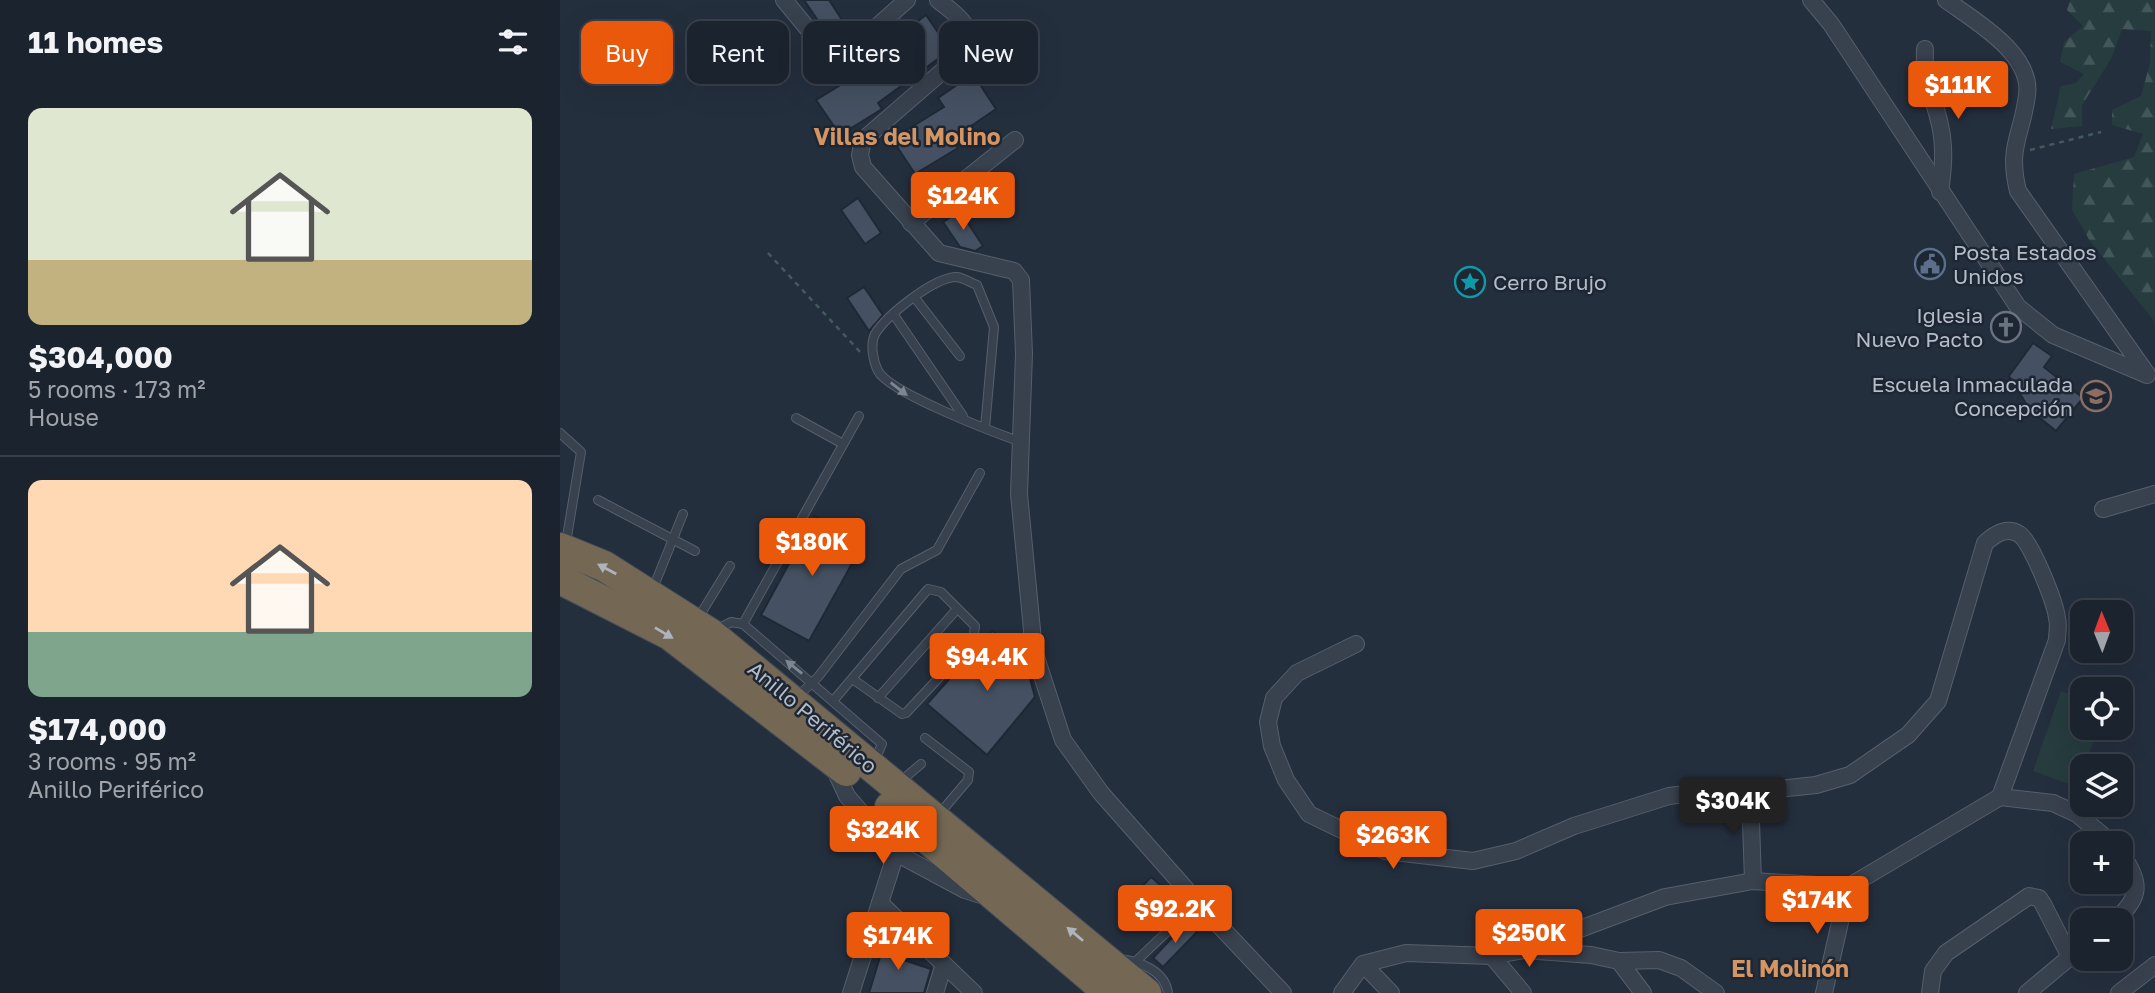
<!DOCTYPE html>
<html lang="en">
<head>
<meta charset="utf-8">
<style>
	body { margin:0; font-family:"Golos Text",sans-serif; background:#242b36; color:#f1f3f6; height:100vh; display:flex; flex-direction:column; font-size:26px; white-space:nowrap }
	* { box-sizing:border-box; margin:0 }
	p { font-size:23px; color:#a0a4aa }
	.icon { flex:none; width:38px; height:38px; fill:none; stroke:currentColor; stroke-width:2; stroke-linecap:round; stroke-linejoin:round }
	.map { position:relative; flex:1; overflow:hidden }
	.panel { display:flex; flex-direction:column; background:#1b232e; width:560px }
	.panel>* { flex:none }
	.guide { position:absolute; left:21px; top:21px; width:665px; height:63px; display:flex; gap:14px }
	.needle { width:46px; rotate:359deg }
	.buttons { position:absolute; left:1510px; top:600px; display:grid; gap:14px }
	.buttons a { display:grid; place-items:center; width:63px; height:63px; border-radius:14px; background:#1b232e; box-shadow:0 7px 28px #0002,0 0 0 2px #39404a; font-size:35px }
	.price { position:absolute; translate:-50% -60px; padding:0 16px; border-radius:7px; background:#ea580c; color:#fff; font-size:23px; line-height:46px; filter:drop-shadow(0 2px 4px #0008) }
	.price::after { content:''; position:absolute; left:50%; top:42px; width:21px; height:16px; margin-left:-10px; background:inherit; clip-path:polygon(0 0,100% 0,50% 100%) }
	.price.active { background:#222; color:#fff }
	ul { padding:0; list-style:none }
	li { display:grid; align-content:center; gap:14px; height:371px; padding:0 28px }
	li+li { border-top:2px solid #39404a }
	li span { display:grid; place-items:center; height:217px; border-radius:14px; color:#555 }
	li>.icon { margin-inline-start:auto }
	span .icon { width:126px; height:126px; fill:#fffc; stroke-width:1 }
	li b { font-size:30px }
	h2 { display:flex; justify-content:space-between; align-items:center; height:84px; padding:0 28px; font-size:30px }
	.tag { padding:0 24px; border-radius:14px; background:#1b232e; box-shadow:0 7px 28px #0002,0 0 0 2px #39404a; font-size:24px; line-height:63px }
	.tag.active { background:#ea580c; color:#fff }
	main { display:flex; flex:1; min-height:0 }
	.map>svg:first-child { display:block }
	.forest { fill:url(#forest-firs) }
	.pitch { fill:#263c3f }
	.building { fill:#455162; stroke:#1f2835; stroke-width:2 }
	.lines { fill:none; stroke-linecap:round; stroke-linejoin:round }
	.lane-casing { stroke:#565f6c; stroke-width:10 }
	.street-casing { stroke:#565f6c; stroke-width:18 }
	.highway-casing { stroke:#434c59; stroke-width:32 }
	.path { stroke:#44595c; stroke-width:2.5; stroke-dasharray:5 5; stroke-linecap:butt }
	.lane { stroke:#38414e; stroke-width:8 }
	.street { stroke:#38414e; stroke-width:16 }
	.highway { stroke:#746855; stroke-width:30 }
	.oneway { fill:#7c8592 }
	.oneway2 { fill:#aeb4bd }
	.labels { text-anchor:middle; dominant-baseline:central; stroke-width:5; stroke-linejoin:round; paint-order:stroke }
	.poi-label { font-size:21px; fill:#b4bcc9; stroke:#1d2633; text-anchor:start }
	.street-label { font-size:21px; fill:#b4bcc9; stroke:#1d2633 }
	.neighbourhood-label { font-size:23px; font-weight:bold; fill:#d59563; stroke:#1d2633 }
</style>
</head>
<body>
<main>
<section class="panel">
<h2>11 homes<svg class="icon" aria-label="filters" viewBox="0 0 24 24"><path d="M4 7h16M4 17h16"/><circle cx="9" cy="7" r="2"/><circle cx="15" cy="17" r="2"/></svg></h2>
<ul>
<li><span style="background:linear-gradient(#dfe7d0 70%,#c2b280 0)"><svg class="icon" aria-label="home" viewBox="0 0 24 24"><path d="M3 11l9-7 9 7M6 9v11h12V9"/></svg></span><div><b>$304,000</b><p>5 rooms · 173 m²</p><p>House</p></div></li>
<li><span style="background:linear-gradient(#ffd9b3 70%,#7fa58c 0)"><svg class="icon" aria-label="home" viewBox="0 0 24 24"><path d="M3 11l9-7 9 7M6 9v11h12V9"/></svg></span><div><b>$174,000</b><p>3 rooms · 95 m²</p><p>Anillo Periférico</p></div></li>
</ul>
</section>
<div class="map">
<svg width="1595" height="993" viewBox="0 0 1595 993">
	<defs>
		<pattern id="forest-firs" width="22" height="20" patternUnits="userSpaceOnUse" patternTransform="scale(1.75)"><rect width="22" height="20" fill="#263c3f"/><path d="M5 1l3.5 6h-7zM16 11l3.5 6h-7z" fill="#435659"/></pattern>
	</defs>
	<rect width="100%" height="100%" fill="#242f3e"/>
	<!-- forest -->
	<polygon class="forest" points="1510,0 1595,0 1595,322 1530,241 1512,210 1514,174 1574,157 1583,134 1552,125 1552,110 1581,96 1590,63 1591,31 1562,29 1551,59 1522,105 1522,126 1491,129 1501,86 1516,83 1524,74 1500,62 1504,42 1523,26 1507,10"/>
	<!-- pitch -->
	<polygon class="pitch" points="1501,691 1522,699 1522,728 1538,728 1517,787 1473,771"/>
	<!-- building -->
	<g class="building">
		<polygon points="244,0 269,0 286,26 269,37"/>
		<polygon points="366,15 390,50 318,103 322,109 280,135 256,100 310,67 306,61"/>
		<polygon points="413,74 436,109 392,139 398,148 355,174 332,139 384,107 378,98"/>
		<polygon points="298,198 321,233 305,244 281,210"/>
		<polygon points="400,211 423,246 415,251 400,247 383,222"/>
		<polygon points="304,287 323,315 309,331 287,298"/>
		<polygon points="1473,343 1492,356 1484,367 1523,398 1496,431 1470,410 1449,376"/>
		<polygon points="255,516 304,542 249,641 201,615"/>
		<polygon points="432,631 462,649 475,697 427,755 367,704"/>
		<polygon points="591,877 605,889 575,922 560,909"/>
		<polygon points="627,922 637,932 603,967 593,958"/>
		<polygon points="326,937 349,945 344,960 371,969 364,993 309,993"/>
	</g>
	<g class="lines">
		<!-- lane casing -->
		<g class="lane-casing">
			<g id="lane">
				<polyline points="355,298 400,356"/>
				<polyline points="334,315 403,416"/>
				<polyline points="236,418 283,444"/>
				<path d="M425 428 434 327 417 285C411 283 404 278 397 277 374 277 327 315 315 334 310 344 313 361 318 371 330 393 433 432 461 442"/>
				<polyline points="0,433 21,452 6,543"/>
				<polyline points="38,500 135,551"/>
				<polyline points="92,591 123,514"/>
				<polyline points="137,620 170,566"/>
				<polyline points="183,624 299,416"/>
				<polyline points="156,630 171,622 183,624 322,744 315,760"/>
				<polyline points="236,698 258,677 341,569 377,550 420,473"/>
				<polyline points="318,698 397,609"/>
				<polyline points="273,701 368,589 381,592 415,626 413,641 346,713 342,714 294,680"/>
				<polyline points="365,738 409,772 408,780 380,813"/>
				<polyline points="341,781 361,764"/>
				<path d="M561 959C581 962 605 971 608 993"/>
				<polyline points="575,962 615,924"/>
			</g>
		</g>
		<!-- street casing -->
		<g class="street-casing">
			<g id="street">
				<polyline points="224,0 276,63 347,0"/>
				<path d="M378 0C396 15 414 24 407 50L303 140 300 155 303 167 379 253 454 271 461 280 464 354 459 494 474 651 503 740 541 793 640 905 723 993"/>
				<polyline points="1251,0 1271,24 1458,307 1493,335 1587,375"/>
				<path d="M1386 0C1415 21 1473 54 1467 95 1462 136 1447 146 1458 191L1587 374"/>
				<path d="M1365 49C1363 87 1375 96 1381 130 1385 151 1383 171 1380 192"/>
				<polyline points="351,223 455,140"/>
				<polyline points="1543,509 1595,494"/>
				<path d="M796 644 737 673 714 698 708 722 712 746 726 780 749 814 825 851 913 861 956 851 1014 826 1109 796 1149 791 1190 792 1256 785 1290 775 1348 735 1378 701 1425 543C1434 535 1446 526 1459 534 1471 541 1495 602 1497 618 1499 625 1497 633 1497 640L1440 797"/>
				<polyline points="274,768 287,796 336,853 405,890 424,896"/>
				<polyline points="1190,792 1193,881"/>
				<polyline points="320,903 414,993"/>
				<path d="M1555 920C1582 897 1581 883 1561 853"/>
				<polyline points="964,950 1105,897 1193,881 1288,887 1440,797 1493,803 1517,814 1553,844"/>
				<polyline points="932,956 963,993"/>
				<polyline points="1059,961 1083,993"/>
				<polyline points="803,964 831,993"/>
				<polyline points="291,993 336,853"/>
				<polyline points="375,993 384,964"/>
				<polyline points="782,993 803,964 846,953 932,956 964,950 1031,955 1059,961 1099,960 1121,968 1156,993"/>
				<polyline points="1264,993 1288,887"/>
				<polyline points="1370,993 1373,971 1386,953 1469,896 1479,898 1483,904 1510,957"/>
				<polyline points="1467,993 1522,947"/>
				<polyline points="1559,993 1595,965"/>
			</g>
		</g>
		<!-- highway casing -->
		<g class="highway-casing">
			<g id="highway">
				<polyline points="0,548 44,566 151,634 586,993"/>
				<polyline points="0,579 110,635 286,771"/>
				<polyline points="330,807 549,993"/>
			</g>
		</g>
		<!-- path -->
		<g class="path">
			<polyline points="1470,150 1541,132"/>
			<polyline points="208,253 302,354"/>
		</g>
		<!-- lane -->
		<use href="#lane" class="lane"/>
		<!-- street -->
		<use href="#street" class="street"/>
		<!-- highway -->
		<use href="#highway" class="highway"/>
	</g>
	<!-- one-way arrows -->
	<defs><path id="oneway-solid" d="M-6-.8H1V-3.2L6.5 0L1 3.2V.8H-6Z" transform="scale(1.75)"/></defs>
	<g class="oneway">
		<use href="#oneway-solid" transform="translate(339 389) rotate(38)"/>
		<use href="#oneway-solid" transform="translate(234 667) rotate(-141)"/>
	</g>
	<g class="oneway2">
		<use href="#oneway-solid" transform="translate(47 569) rotate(-152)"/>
		<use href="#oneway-solid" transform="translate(104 633) rotate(31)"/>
		<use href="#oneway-solid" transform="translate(515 934) rotate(-140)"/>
	</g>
	<!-- icons -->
	<defs>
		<g id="civic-ring" transform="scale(1.575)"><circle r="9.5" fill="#1d2633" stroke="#5c6f8a" stroke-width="1.5"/><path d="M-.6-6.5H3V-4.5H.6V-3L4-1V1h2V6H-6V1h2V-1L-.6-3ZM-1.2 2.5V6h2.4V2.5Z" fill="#5c6f8a"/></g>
		<g id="sight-ring" transform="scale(1.575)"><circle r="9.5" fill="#1d2633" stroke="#0f9aa8" stroke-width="1.5"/><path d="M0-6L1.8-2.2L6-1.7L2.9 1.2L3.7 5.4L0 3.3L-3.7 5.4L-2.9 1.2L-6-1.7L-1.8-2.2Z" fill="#0f9aa8"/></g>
		<g id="church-ring" transform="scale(1.575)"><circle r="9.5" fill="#1d2633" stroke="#6b7280" stroke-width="1.5"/><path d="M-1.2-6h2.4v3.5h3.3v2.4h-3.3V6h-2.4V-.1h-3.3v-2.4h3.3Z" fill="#6b7280"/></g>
		<g id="school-ring" transform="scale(1.575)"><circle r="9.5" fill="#1d2633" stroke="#8d6e63" stroke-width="1.5"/><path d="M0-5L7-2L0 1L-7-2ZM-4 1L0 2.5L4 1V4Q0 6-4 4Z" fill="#8d6e63"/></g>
	</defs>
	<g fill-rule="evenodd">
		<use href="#civic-ring" x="1370" y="264"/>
		<use href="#sight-ring" x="910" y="282"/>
		<use href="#church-ring" x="1446" y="327"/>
		<use href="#school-ring" x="1536" y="396"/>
	</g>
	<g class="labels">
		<!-- poi labels -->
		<g class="poi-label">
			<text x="1393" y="252">Posta Estados<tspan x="1393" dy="24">Unidos</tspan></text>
			<text x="933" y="282">Cerro Brujo</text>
			<text x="1423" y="315" text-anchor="end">Iglesia<tspan x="1423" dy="24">Nuevo Pacto</tspan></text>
			<text x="1513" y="384" text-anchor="end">Escuela Inmaculada<tspan x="1513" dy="24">Concepción</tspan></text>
		</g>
		<!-- street labels -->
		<g class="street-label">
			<text transform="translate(253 717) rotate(40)">Anillo Periférico</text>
		</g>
		<!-- neighbourhood labels -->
		<g class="neighbourhood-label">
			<text x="347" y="136">Villas del Molino</text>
			<text x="1230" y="968">El Molinón</text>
		</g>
	</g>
</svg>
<div class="buttons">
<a><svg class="needle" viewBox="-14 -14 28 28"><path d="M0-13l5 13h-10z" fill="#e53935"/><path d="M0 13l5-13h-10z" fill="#a0a4aa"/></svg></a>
<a><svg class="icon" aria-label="locate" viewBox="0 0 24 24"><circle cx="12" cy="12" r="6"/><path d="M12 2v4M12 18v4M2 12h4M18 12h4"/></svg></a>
<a><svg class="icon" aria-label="layers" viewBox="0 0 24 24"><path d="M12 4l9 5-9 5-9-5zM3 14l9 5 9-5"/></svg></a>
<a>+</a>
<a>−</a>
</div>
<b class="price" style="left:1398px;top:121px">$111K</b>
<b class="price" style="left:403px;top:232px">$124K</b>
<b class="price" style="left:252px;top:578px">$180K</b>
<b class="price" style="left:427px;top:693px">$94.4K</b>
<b class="price active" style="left:1173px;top:837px">$304K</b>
<b class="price" style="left:323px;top:866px">$324K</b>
<b class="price" style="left:833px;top:871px">$263K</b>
<b class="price" style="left:1257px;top:936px">$174K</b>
<b class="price" style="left:615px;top:945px">$92.2K</b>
<b class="price" style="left:969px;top:969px">$250K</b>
<b class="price" style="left:338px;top:972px">$174K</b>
<div class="guide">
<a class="tag active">Buy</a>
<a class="tag">Rent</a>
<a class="tag">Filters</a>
<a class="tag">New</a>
</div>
</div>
</main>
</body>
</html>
